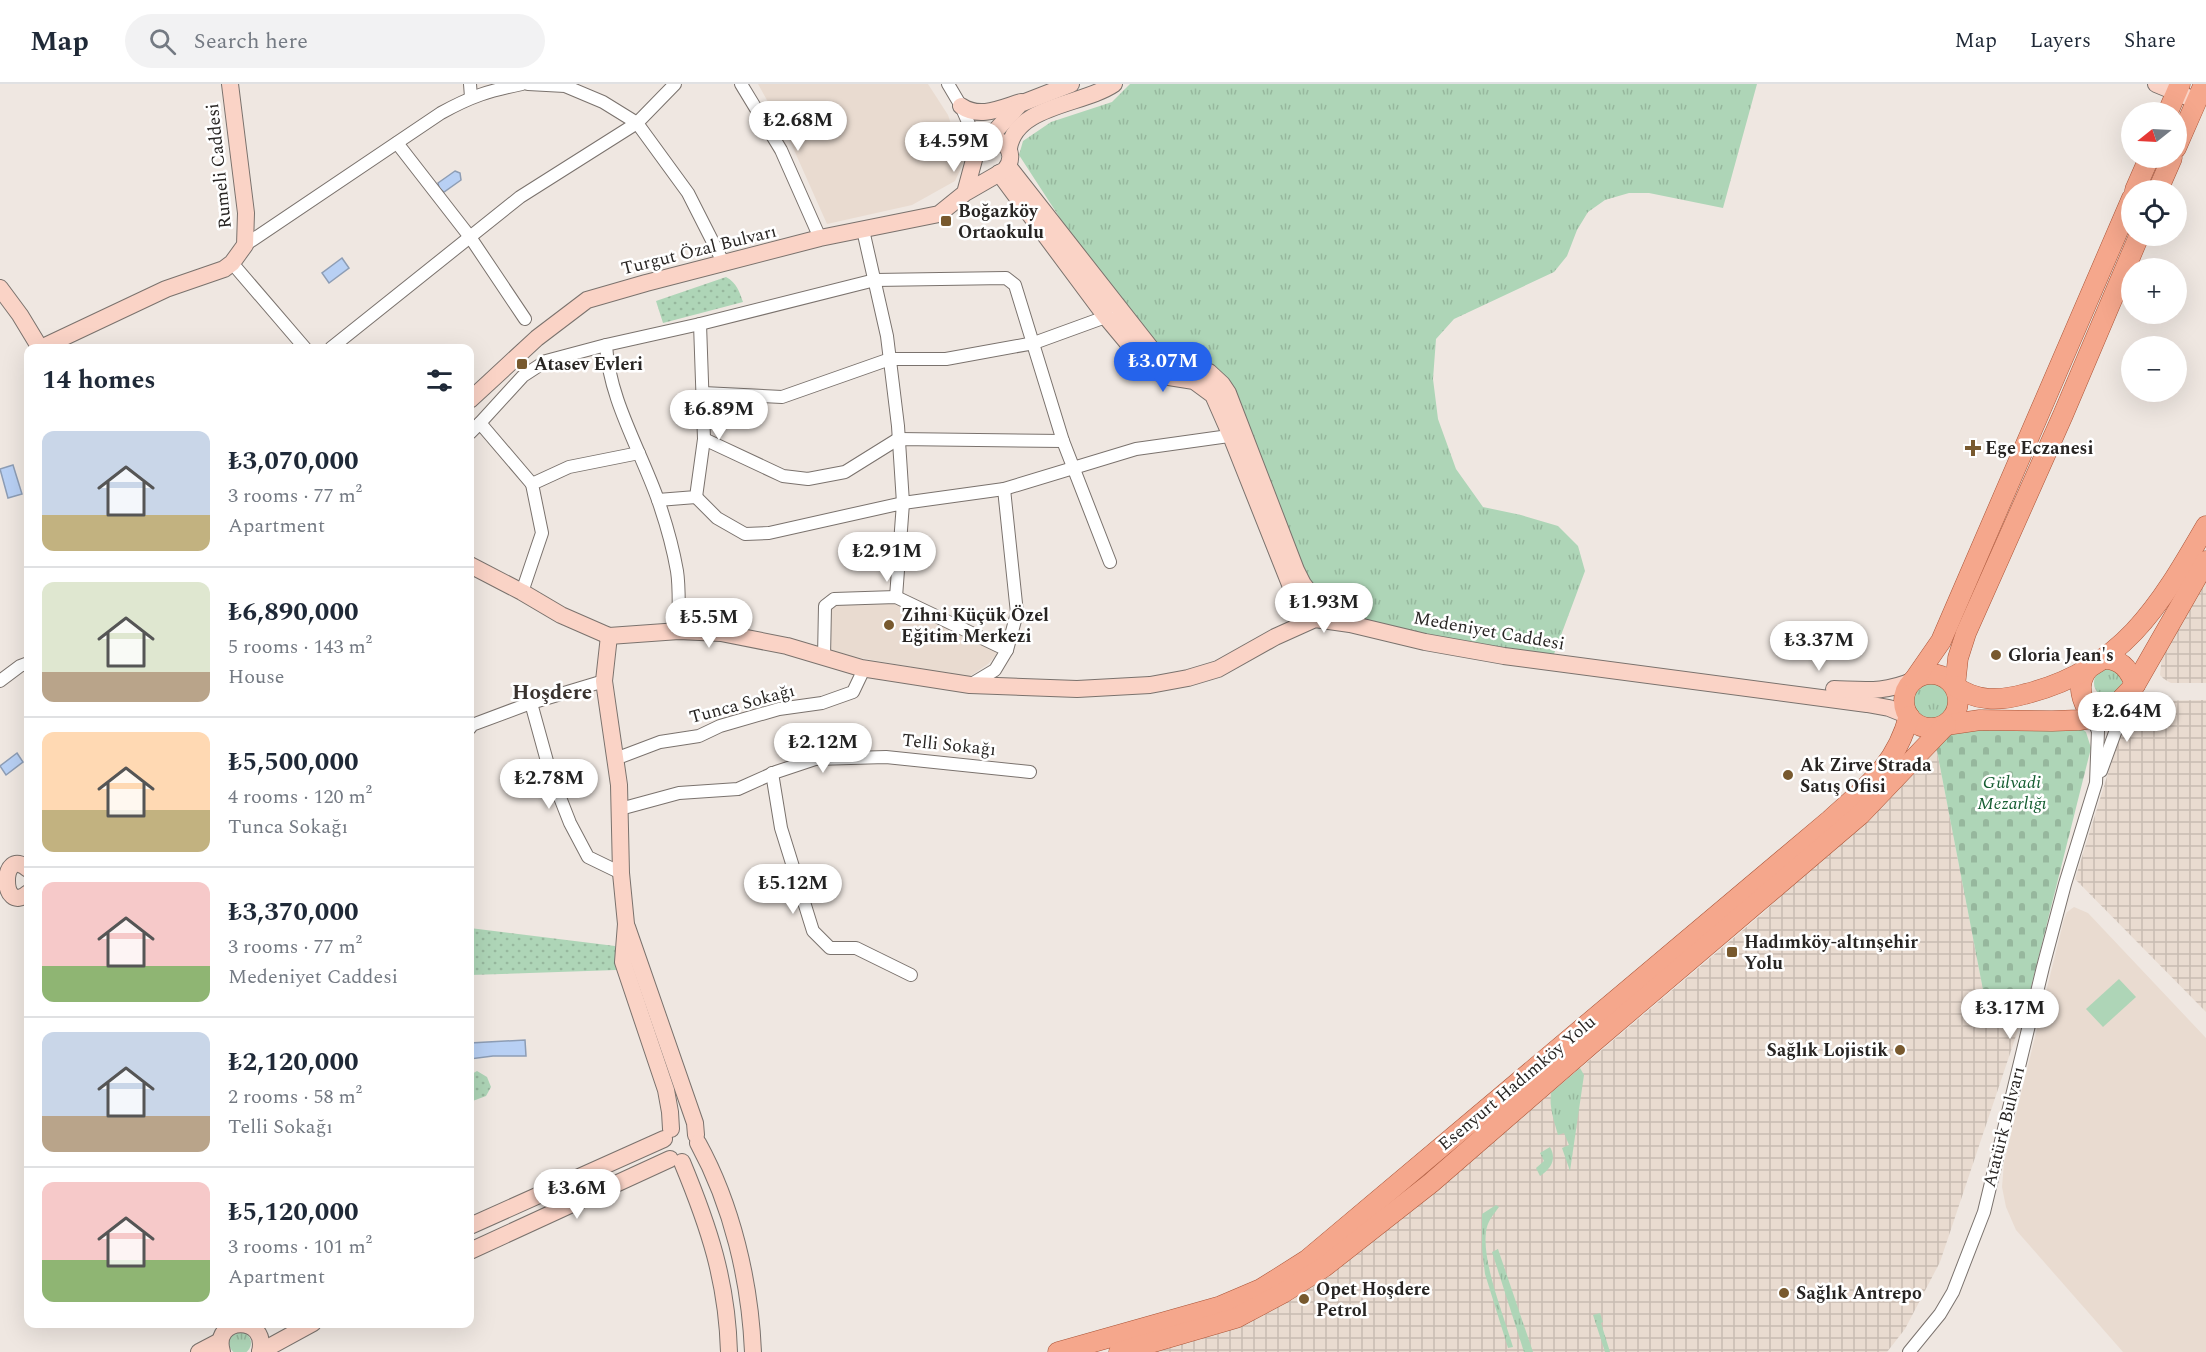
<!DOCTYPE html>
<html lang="en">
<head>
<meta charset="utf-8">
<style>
	body { margin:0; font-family:Spectral,serif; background:#f2f2f3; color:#1f2937; height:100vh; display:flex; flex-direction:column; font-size:22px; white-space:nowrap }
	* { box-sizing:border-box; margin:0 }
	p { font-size:20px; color:#747a83 }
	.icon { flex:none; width:33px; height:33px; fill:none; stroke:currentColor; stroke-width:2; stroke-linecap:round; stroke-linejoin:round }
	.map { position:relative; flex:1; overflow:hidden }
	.panel { position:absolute; left:24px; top:260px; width:450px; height:984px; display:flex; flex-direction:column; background:#fff; border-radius:12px; box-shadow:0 6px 24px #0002 }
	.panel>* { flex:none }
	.needle { width:39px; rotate:252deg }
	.buttons { position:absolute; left:2121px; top:18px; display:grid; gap:12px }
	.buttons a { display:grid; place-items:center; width:66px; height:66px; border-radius:50%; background:#fff; box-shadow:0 6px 24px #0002; font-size:30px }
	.price { position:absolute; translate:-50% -51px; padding:0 14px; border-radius:21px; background:#fff; color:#222; font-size:20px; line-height:39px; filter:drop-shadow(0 2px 3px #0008) }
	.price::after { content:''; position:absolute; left:50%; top:36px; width:18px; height:14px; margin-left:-9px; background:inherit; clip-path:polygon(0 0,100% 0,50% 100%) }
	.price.selected { background:#2563eb; color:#fff }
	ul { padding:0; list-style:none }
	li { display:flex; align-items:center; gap:18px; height:150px; padding:0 18px }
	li+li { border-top:2px solid #e0e1e3 }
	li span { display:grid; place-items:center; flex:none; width:168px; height:120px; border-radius:12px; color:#555 }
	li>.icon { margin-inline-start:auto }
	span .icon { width:72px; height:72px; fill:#fffc; stroke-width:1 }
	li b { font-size:26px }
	h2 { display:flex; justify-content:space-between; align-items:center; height:72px; padding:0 18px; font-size:26px }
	header { display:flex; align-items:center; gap:36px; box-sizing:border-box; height:84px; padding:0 30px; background:#fff; border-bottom:2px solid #e0e1e3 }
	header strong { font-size:28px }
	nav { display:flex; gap:33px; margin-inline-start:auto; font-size:21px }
	.search { width:420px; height:54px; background:#f2f2f3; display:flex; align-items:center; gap:15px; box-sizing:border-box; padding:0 21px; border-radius:33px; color:#747a83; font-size:22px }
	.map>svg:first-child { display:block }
	.built { fill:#e9dbd0 }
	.industrial { fill:url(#industrial-grid) }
	.grass { fill:url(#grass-tufts) }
	.cemetery { fill:url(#cemetery-stones) }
	.park { fill:url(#park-dots) }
	.garden { fill:#aed5b7 }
	.water { fill:#b8d0f4; stroke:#8d9db5; stroke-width:1.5 }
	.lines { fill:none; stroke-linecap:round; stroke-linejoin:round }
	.street-casing { stroke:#7a726d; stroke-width:14 }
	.secondary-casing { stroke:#7a726d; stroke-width:18 }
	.primary-casing { stroke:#a95336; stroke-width:21 }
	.street { stroke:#fff; stroke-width:12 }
	.secondary { stroke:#fad3c6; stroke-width:16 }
	.primary { stroke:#f5a78c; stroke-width:20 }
	.poi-dot { fill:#78592e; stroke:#fff; stroke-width:2 }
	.labels { text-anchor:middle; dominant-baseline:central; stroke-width:5; stroke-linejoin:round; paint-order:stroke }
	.street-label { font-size:18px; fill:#282523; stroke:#fff }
	.poi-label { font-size:18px; font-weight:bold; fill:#282523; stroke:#fff; text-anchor:start }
	.park-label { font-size:18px; font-style:italic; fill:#165e32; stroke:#fff }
	.quarter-label { font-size:21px; font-weight:bold; fill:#39322e; stroke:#fff }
</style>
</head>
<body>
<header>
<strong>Map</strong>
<div class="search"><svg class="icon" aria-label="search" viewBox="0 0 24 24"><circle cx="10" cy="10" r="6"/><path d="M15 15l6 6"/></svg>Search here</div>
<nav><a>Map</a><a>Layers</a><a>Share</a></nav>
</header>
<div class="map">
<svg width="2206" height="1268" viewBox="0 0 2206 1268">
	<defs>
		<pattern id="industrial-grid" width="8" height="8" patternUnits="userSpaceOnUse" patternTransform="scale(1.5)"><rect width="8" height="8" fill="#e9dbd0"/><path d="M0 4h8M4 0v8" fill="none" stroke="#c8bcb2"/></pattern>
		<pattern id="grass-tufts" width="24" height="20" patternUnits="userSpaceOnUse" patternTransform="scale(1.5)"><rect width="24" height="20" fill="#aed5b7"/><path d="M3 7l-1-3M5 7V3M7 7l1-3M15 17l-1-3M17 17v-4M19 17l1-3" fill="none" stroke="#96b79d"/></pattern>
		<pattern id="cemetery-stones" width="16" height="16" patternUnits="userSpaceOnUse" patternTransform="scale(1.5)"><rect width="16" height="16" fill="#aed5b7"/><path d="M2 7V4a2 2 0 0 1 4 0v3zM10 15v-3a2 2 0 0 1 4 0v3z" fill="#96b79d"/></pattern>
		<pattern id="park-dots" width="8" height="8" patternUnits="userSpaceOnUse" patternTransform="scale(1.5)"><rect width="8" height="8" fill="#aed5b7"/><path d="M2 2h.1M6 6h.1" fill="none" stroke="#96b79d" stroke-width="1.8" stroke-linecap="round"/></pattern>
	</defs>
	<rect width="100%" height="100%" fill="#efe7e1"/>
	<!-- built -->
	<g class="built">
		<polygon points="758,0 928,0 948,31 964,78 955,97 912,121 827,140 790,57"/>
		<polygon points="896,513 999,562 996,571 988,580 969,593 832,569 825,559 825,522"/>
		<polygon points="2074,823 2088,829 2206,954 2206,1268 2123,1268 2016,1146 2006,1123 2002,1103 2004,1079 2064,835 2067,828"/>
	</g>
	<!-- industrial -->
	<g class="industrial">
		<polygon points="2206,493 2206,599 2171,599 2164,595 2160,591 2162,571"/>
		<polygon points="2206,616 2206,928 2075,795 2129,622 2144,617"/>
		<polygon points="1936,662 1984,911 1996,919 2027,919 1940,1178 1905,1245 1887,1268 1148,1268 1477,1072 1763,829"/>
	</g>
	<!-- grass -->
	<g class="grass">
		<polygon points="1130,0 1757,0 1723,124 1649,109 1629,109 1605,116 1588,128 1577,146 1567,172 1554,188 1454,235 1436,255 1433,295 1438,335 1456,385 1483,423 1521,431 1558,442 1578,462 1585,487 1551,578 1350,540 1320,522 1245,350 1179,281 1121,228 1019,71 1023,57 1051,38 1112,18"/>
		<circle cx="2108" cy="599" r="14"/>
		<circle cx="1931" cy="618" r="19"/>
		<path d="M1580 984 1584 991 1570 1087 1562 1064 1569 1061 1564 1049 1558 1051C1554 1037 1549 1023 1551 1009Z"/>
		<path d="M1550 1063C1557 1075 1551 1085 1540 1092L1536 1084 1544 1077 1540 1069Z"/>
		<path d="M1496 1121 1499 1123C1493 1131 1487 1138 1486 1148 1482 1179 1504 1232 1513 1263L1508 1264 1485 1190 1482 1165V1130Z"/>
		<polygon points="1498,1165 1533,1268 1524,1268 1492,1168"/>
		<polygon points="1600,1229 1603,1238 1601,1239 1610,1268 1605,1268 1593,1231"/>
		<circle cx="240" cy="1259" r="11"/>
	</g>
	<!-- cemetery -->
	<polygon class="cemetery" points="1961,644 2082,645 2086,648 2091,664 2027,919 1996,919 1984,911 1936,662 1950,649"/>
	<!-- park -->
	<g class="park">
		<path d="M726 193C737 199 739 207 743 218L663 239 656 217Z"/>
		<polygon points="470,844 615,862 616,886 470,891"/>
		<polygon points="477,987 487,993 491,1003 486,1012 470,1018 470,991"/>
	</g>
	<!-- garden -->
	<polygon class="garden" points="2119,895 2136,913 2103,943 2086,925"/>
	<!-- water -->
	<g class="water">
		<polygon points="455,87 460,89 461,96 444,108 439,104 438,99"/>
		<polygon points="342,174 349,184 329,199 322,189"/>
		<polygon points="13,381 22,410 8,414 0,385"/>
		<polygon points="17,669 23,678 6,691 0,682"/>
		<polygon points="525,956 526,972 493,972 470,975 470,959"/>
	</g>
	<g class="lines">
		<!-- street casing -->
		<g class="street-casing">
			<g id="street">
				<polyline points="470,0 471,13"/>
				<polyline points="528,0 565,2 603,18 637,39 688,109 724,180"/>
				<polyline points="741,0 781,66 820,154"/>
				<polyline points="948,0 961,22 978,61"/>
				<polyline points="397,59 470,153 525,235"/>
				<polyline points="863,146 887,252 898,342 903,419 1004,405 1136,365 1236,351"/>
				<path d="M245 161 441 29C472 12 488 7 522 0"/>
				<polyline points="232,179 305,264"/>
				<polyline points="331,264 520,113 637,39 675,0"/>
				<polyline points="703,309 782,313 890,275 946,275 1034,259 1111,231"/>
				<polyline points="480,339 523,292 546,277 606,261"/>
				<polyline points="470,349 480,339 532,400"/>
				<polyline points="704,355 783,392 808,395 845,388 898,355 1063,357"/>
				<polyline points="696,413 717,434 745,450 769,449 903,419 896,513"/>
				<polyline points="658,416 696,413 704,355 700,240"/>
				<polyline points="522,508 542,449 532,400 569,383 639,369"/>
				<path d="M679 547C678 527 680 506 677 487 673 464 666 439 658 416 640 365 609 315 606 261L700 240 875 196 1006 194 1015 201 1063 357 1110 478"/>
				<polyline points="824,573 825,522 834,515 896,513 1007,566"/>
				<polyline points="0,597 20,582 28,579"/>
				<polyline points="970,601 995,586 1007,566 1017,529 1004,405"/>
				<polyline points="531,619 550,688 570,739 588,773 621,789"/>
				<polyline points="470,644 472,641 531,619 604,597"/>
				<polyline points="615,675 660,658 699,652 720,642 779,625 822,619 853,608 864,585"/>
				<polyline points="2101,687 2128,613"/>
				<polyline points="772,689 781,744 813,847 830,864 856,864 911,891"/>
				<polyline points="620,725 679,709 738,705 776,688 815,675 886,673 1030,688"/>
				<polyline points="1909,1268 1940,1230 1953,1208 1984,1128 2043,883 2065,800 2096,699 2098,647 2092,634"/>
			</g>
		</g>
		<!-- secondary casing -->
		<g class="secondary-casing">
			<g id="secondary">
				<polyline points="2156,0 2197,17"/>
				<path d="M961 22C980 35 1001 24 1021 18"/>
				<polyline points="988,55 1020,20 1071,0"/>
				<path d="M1009 64C1016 21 1083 21 1114 0"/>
				<polyline points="999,89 1106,233 1141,275 1157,288 1169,293 1194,297 1213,311 1231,352 1299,523 1309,535 1315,535 1321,528 1320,522 1303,500 1296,486 1228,309 1222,300 1209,288 1166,277 1153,267 1008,82"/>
				<polyline points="0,204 20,231 40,264"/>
				<polyline points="41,264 166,205 224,185 232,179 245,161 246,129 230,0"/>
				<path d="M470 316 537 254 587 216 646 199 820 154 939 130 965 109 1005 86C1021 67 997 45 978 61L965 109"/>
				<polyline points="470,481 522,508 561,531 609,552 679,547 721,549 787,562 861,584 970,601 1077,605 1150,601 1188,594 1218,585 1275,553 1315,535 1350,540 1425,558 1504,572 1867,620 1889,624 1909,632"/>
				<polyline points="609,552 604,597 619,701 621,789 626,840 623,878 666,1006 670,1028 671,1045"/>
				<path d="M1834 605C1867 606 1884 609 1914 596"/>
				<path d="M28 785C0 760 0 833 28 809"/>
				<polyline points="627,843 695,1039 696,1051"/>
				<path d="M698 1059C732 1121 750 1197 753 1268"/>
				<path d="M682 1078C709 1143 727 1197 729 1268"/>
				<polyline points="470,1142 664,1055"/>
				<polyline points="470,1167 670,1075"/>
				<polyline points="199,1268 220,1257"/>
				<path d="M222 1268C211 1232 269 1230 260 1268"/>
				<polyline points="260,1268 313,1239"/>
			</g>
		</g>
		<!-- primary casing -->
		<g class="primary-casing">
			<g id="primary">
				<polyline points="2168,28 2180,0"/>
				<polyline points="2176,64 2204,0"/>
				<polyline points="2135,106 2149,74"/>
				<polyline points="2158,106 2172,74"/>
				<path d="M2105 575C2122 575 2130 587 2135 601"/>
				<path d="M2088 585C2075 601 2082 617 2092 634"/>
				<circle cx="1931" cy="617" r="27"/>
				<polyline points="1914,596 1941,557 2132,114"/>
				<polyline points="1955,602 1958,574 1966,549 2063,331 2139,152"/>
				<path d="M1955 602C1976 618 2000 617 2025 610 2122 586 2159 523 2206 442"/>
				<polyline points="1946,641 1980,636 2052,637 2079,636 2092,634 2116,621 2135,601 2206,477"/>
				<path d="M1058 1268 1221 1222 1261 1205 1307 1176 1830 736C1866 703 1896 682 1909 632"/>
				<polyline points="1119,1268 1236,1234 1283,1209 1324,1183 1431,1099 1590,961 1860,731 1946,641"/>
			</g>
		</g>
		<!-- street -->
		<use href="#street" class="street"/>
		<!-- secondary -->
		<use href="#secondary" class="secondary"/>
		<!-- primary -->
		<use href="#primary" class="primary"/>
	</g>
	<!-- markers -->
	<g class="poi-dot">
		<rect x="940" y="131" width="12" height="12" rx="3"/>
		<rect x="516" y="274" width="12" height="12" rx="3"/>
		<path d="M1970 355h6v6h6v6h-6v6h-6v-6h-6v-6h6z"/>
		<circle cx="889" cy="541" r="6"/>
		<circle cx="1996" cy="571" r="6"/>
		<circle cx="1788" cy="691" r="6"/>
		<rect x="1726" y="862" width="12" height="12" rx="3"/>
		<circle cx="1900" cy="966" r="6"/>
		<circle cx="1784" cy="1209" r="6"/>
		<circle cx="1304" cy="1215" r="6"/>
	</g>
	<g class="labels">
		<!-- street labels -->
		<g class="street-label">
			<text transform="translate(219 82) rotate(-96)">Rumeli Caddesi</text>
			<text transform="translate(699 166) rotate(-14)">Turgut Özal Bulvarı</text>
			<text transform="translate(1489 547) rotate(10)">Medeniyet Caddesi</text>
			<text transform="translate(742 620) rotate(-15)">Tunca Sokağı</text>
			<text transform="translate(949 661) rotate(6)">Telli Sokağı</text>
			<text transform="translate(1517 999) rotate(-40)">Esenyurt Hadımköy Yolu</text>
			<text transform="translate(2004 1043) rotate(-76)">Atatürk Bulvarı</text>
		</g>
		<!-- poi labels -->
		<g class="poi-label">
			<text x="958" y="127">Boğazköy<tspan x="958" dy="21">Ortaokulu</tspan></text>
			<text x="534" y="280">Atasev Evleri</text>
			<text x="1985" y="364">Ege Eczanesi</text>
			<text x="901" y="531">Zihni Küçük Özel<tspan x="901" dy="21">Eğitim Merkezi</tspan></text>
			<text x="2008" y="571">Gloria Jean's</text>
			<text x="1800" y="681">Ak Zirve Strada<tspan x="1800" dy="21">Satış Ofisi</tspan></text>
			<text x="1744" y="858">Hadımköy-altınşehir<tspan x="1744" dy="21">Yolu</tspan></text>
			<text x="1888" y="966" text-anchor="end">Sağlık Lojistik</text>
			<text x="1316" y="1205">Opet Hoşdere<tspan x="1316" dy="21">Petrol</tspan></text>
			<text x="1796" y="1209">Sağlık Antrepo</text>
		</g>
		<!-- park labels -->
		<g class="park-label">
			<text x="2012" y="698">Gülvadi<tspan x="2012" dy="21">Mezarlığı</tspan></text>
		</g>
		<!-- quarter labels -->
		<g class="quarter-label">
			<text x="552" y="609">Hoşdere</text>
		</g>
	</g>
</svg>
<div class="buttons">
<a><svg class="needle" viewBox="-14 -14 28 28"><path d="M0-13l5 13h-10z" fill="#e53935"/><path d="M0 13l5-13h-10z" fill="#747a83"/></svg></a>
<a><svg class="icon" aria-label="locate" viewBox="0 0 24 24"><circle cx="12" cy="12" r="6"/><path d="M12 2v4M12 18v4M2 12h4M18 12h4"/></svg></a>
<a>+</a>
<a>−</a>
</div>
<b class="price" style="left:798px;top:68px">₺2.68M</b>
<b class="price" style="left:954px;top:89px">₺4.59M</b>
<b class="price selected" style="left:1163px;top:309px">₺3.07M</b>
<b class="price" style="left:719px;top:357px">₺6.89M</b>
<b class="price" style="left:887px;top:499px">₺2.91M</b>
<b class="price" style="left:1324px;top:550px">₺1.93M</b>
<b class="price" style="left:709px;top:565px">₺5.5M</b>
<b class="price" style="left:1819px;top:588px">₺3.37M</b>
<b class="price" style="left:2127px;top:659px">₺2.64M</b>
<b class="price" style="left:823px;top:690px">₺2.12M</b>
<b class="price" style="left:549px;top:726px">₺2.78M</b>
<b class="price" style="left:793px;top:831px">₺5.12M</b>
<b class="price" style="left:2010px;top:956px">₺3.17M</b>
<b class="price" style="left:577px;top:1136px">₺3.6M</b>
<section class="panel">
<h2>14 homes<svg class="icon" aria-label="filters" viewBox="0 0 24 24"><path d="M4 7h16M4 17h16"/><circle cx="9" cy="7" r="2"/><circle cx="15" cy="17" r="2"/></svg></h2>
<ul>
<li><span style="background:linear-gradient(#c9d6e8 70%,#c2b280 0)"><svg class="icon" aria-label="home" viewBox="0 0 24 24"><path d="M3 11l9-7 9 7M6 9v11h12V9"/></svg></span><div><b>₺3,070,000</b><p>3 rooms · 77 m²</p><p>Apartment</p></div></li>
<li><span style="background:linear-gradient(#dfe7d0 75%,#b9a48a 0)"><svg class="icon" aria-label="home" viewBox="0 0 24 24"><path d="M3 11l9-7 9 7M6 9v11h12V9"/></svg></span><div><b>₺6,890,000</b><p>5 rooms · 143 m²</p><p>House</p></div></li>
<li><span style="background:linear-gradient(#ffd9b3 65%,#c2b280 0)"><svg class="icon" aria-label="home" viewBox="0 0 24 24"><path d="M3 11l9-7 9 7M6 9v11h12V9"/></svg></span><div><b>₺5,500,000</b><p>4 rooms · 120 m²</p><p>Tunca Sokağı</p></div></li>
<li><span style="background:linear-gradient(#f6c9c9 70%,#8fb573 0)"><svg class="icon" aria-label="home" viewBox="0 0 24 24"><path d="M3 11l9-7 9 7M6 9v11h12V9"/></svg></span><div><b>₺3,370,000</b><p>3 rooms · 77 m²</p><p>Medeniyet Caddesi</p></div></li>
<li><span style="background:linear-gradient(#c9d6e8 70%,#b9a48a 0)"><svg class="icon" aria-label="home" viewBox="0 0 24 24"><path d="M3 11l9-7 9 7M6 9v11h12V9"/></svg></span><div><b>₺2,120,000</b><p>2 rooms · 58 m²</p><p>Telli Sokağı</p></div></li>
<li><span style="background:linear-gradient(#f6c9c9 65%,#8fb573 0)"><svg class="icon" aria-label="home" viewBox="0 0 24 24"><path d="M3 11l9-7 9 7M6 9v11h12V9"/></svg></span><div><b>₺5,120,000</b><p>3 rooms · 101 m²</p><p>Apartment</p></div></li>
</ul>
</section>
</div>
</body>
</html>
